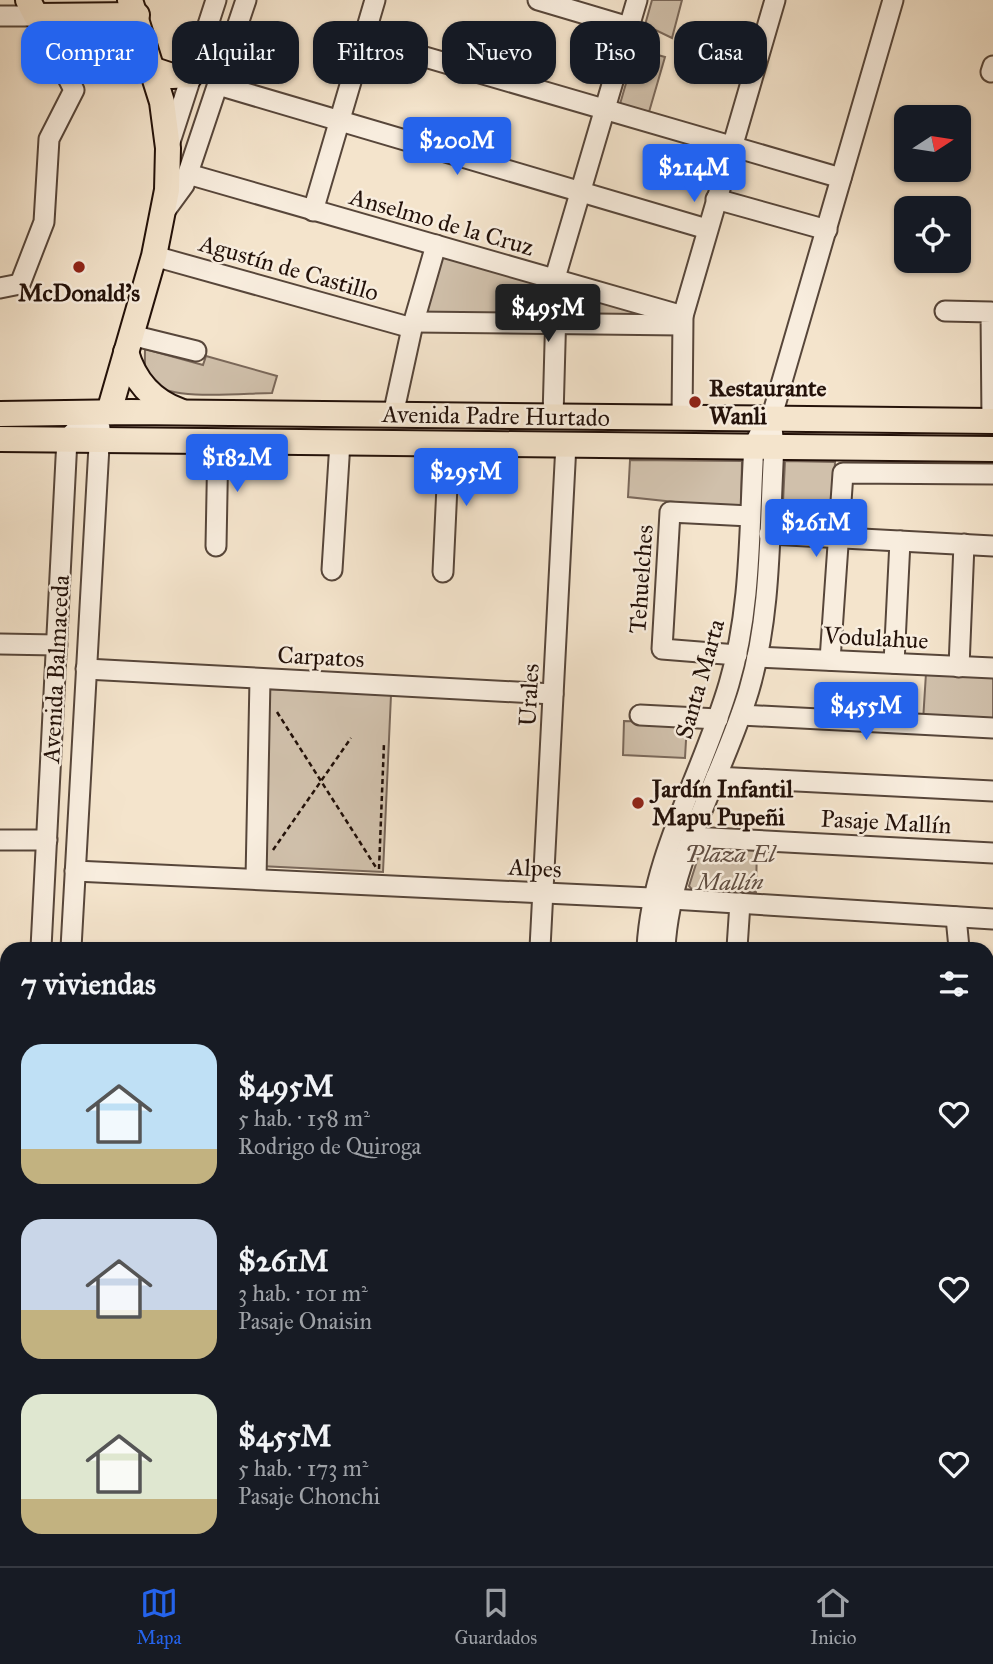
<!DOCTYPE html>
<html lang="es">
<head>
<meta charset="utf-8">
<style>
	body { margin:0; font-family:"IM FELL Great Primer",serif; background:#242831; color:#f1f3f6; height:100vh; display:flex; flex-direction:column; font-size:26px; white-space:nowrap }
	* { box-sizing:border-box; margin:0 }
	p { font-size:23px; color:#9ea1a6 }
	.icon { flex:none; width:38px; height:38px; fill:none; stroke:currentColor; stroke-width:2; stroke-linecap:round; stroke-linejoin:round }
	.map { position:relative; flex:1; overflow:hidden }
	.drawer { position:absolute; left:0px; top:942px; width:994px; height:625px; display:flex; flex-direction:column; background:#171b24; border-radius:21px 21px 0 0; box-shadow:0 2px 5px #0004 }
	.drawer>* { flex:none }
	.guide { position:absolute; left:21px; top:21px; width:952px; height:63px; display:flex; gap:14px }
	.needle { width:46px; rotate:78deg }
	.tools { position:absolute; left:894px; top:105px; display:grid; gap:14px }
	.tools a { display:grid; place-items:center; width:77px; height:77px; border-radius:14px; background:#171b24; box-shadow:0 2px 5px #0004; font-size:35px }
	.price { position:absolute; translate:-50% -60px; padding:0 16px; border-radius:7px; background:#2563eb; color:#fff; font-size:23px; line-height:46px; filter:drop-shadow(0 2px 4px #0008) }
	.price::after { content:''; position:absolute; left:50%; top:42px; width:21px; height:16px; margin-left:-10px; background:inherit; clip-path:polygon(0 0,100% 0,50% 100%) }
	.price.on { background:#222; color:#fff }
	ul { padding:0; list-style:none }
	li { display:flex; align-items:center; gap:21px; height:175px; padding:0 21px }
	li span { display:grid; place-items:center; flex:none; width:196px; height:140px; border-radius:21px; color:#555 }
	li>.icon { margin-inline-start:auto }
	span .icon { width:84px; height:84px; fill:#fffc; stroke-width:1 }
	li b { font-size:30px }
	h2 { display:flex; justify-content:space-between; align-items:center; height:84px; padding:0 21px; font-size:30px }
	.chip { padding:0 24px; border-radius:21px; background:#171b24; box-shadow:0 2px 5px #0004; font-size:24px; line-height:63px }
	.chip.on { background:#2563eb; color:#fff }
	.menu { display:flex; justify-content:space-around; align-items:center; height:98px; border-top:2px solid #363941; background:#171b24; font-size:19px; color:#9ea1a6 }
	.menu a { display:grid; justify-items:center; gap:4px }
	.menu .on { color:#2563eb }
	.map>svg:first-child { display:block }
	.green { fill:#d0c0ab; stroke:#7a685a; stroke-width:2 }
	.lines { fill:none; stroke-linecap:round; stroke-linejoin:round }
	.minor-casing { stroke:#57463a; stroke-width:23 }
	.major-casing { stroke:#231109; stroke-width:28 }
	.path { stroke:#231109; stroke-width:2.5; stroke-dasharray:5 3.5; stroke-linecap:butt }
	.minor { stroke:#f8edde; stroke-width:19 }
	.major { stroke:#f4e4cc; stroke-width:24 }
	.poi-dot { fill:#8f2418; stroke:#f8edde; stroke-width:2.5 }
	.labels { text-anchor:middle; dominant-baseline:central; stroke-width:5; stroke-linejoin:round; paint-order:stroke }
	.street-label { font-size:24px; fill:#231109; stroke:#f8edde }
	.poi-label { font-size:24px; font-weight:bold; fill:#231109; stroke:#f8edde; text-anchor:start }
	.park-label { font-size:24px; font-style:italic; fill:#604e42; stroke:#f8edde }
</style>
</head>
<body>
<div class="map">
<svg width="993" height="1566" viewBox="0 0 993 1566">
	<rect width="100%" height="100%" fill="#f4e4cc"/>
	<filter id="stains"><feTurbulence type="fractalNoise" baseFrequency=".00286" numOctaves="4"/><feColorMatrix values="0 0 0 0 .2 0 0 0 0 .09 0 0 0 0 .02 0 0 0 .5 -.17"/></filter>
	<radialGradient id="worn" r=".72"><stop offset=".6" stop-color="#630" stop-opacity="0"/><stop offset="1" stop-color="#630" stop-opacity=".3"/></radialGradient>
	<!-- green -->
	<g class="green">
		<polygon points="652,0 682,0 672,38 645,25"/>
		<polygon points="636,49 665,57 649,112 620,104"/>
		<polygon points="433,251 545,282 542,313 422,314"/>
		<polygon points="566,289 654,316 565,316"/>
		<path d="M145 349 203 365 206 356 277 376 272 393C244 393 174 401 154 384 143 376 145 361 145 349Z"/>
		<polygon points="630,460 742,461 741,509 628,497"/>
		<polygon points="785,461 835,462 832,526 782,523"/>
		<polygon points="926,673 993,677 993,725 923,721"/>
		<polygon points="269,689 391,695 383,872 260,866"/>
		<polygon points="624,721 687,723 685,758 623,755"/>
		<polygon points="703,842 757,844 756,892 694,892 689,886"/>
		<polygon points="56,1559 568,1559 567,1566 55,1566"/>
	</g>
	<g class="lines">
		<!-- minor casing -->
		<g class="minor-casing">
			<g id="minor">
				<polyline points="538,0 629,27"/>
				<polyline points="0,16 36,16 74,90 49,139 44,222 20,284 0,288"/>
				<polyline points="363,39 841,178"/>
				<polyline points="991,72 993,66"/>
				<polyline points="218,85 707,229"/>
				<polyline points="169,145 216,0"/>
				<polyline points="188,174 683,316"/>
				<polyline points="716,199 827,230"/>
				<polyline points="165,211 184,185 246,0"/>
				<polyline points="313,211 375,0"/>
				<polyline points="154,256 412,328"/>
				<polyline points="945,311 991,312 992,421"/>
				<polyline points="414,322 682,325"/>
				<polyline points="131,335 196,351"/>
				<polyline points="393,415 412,328 436,245"/>
				<polyline points="553,417 557,271 637,0"/>
				<polyline points="682,419 683,316 775,0"/>
				<polyline points="769,534 993,546"/>
				<polyline points="216,546 218,440"/>
				<polyline points="332,570 340,442"/>
				<polyline points="443,572 449,443"/>
				<polyline points="0,644 57,645"/>
				<polyline points="737,655 662,649 670,512 750,516"/>
				<polyline points="757,657 993,668"/>
				<polyline points="830,660 843,473 993,474"/>
				<polyline points="894,663 900,541"/>
				<polyline points="959,667 964,544"/>
				<polyline points="86,669 553,694"/>
				<polyline points="640,715 718,719"/>
				<polyline points="741,715 993,728"/>
				<polyline points="716,777 993,791"/>
				<polyline points="692,837 993,853"/>
				<polyline points="0,840 47,840"/>
				<polyline points="75,871 672,899 993,919"/>
				<polyline points="256,879 260,679"/>
				<polyline points="956,917 959,948"/>
				<polyline points="41,948 67,439 81,425 104,414"/>
				<polyline points="71,948 100,428"/>
				<polyline points="540,948 566,444"/>
				<path d="M647 948C652 855 703 773 729 684 752 607 749 525 754 445L761 431 771 419"/>
				<path d="M665 948C670 857 723 777 749 690 772 612 769 527 774 446L771 419 893 0"/>
				<polyline points="737,948 740,903"/>
				<polyline points="0,1034 7,1034"/>
				<polyline points="0,1254 7,1254"/>
				<polyline points="987,1257 993,1322"/>
				<polyline points="987,1357 993,1357"/>
				<polyline points="987,1425 993,1425"/>
				<polyline points="987,1488 993,1488"/>
				<polyline points="0,1502 7,1502"/>
				<polyline points="987,1550 993,1551"/>
				<polyline points="9,1566 9,1559"/>
				<polyline points="40,1566 40,1559"/>
				<polyline points="612,1566 612,1559"/>
				<polyline points="631,1566 632,1559"/>
				<polyline points="704,1566 704,1559"/>
				<polyline points="773,1566 774,1559"/>
				<polyline points="840,1566 841,1559"/>
				<polyline points="907,1566 908,1559"/>
			</g>
		</g>
		<!-- major casing -->
		<g class="major-casing">
			<g id="major">
				<polyline points="28,0 36,16 137,15"/>
				<polyline points="154,70 172,76 191,75"/>
				<path d="M126 352C134 380 152 401 180 411"/>
				<polyline points="109,412 154,256 167,190 168,148 162,102 130,0"/>
				<polyline points="0,414 131,412 993,421"/>
				<polyline points="0,439 993,449"/>
			</g>
		</g>
		<!-- path -->
		<g class="path">
			<polyline points="277,712 377,869"/>
			<polyline points="273,850 351,738"/>
			<polyline points="379,869 384,743"/>
			<polyline points="201,1559 203,1566"/>
			<polyline points="362,1559 392,1566"/>
			<polyline points="104,1566 105,1559"/>
			<polyline points="559,1566 560,1559"/>
		</g>
		<!-- minor -->
		<use href="#minor" class="minor"/>
		<!-- major -->
		<use href="#major" class="major"/>
	</g>
	<!-- markers -->
	<g class="poi-dot">
		<circle cx="79" cy="267" r="7"/>
		<circle cx="695" cy="402" r="7"/>
		<circle cx="638" cy="803" r="7"/>
	</g>
	<g class="labels">
		<!-- street labels -->
		<g class="street-label">
			<text transform="translate(442 222) rotate(16)">Anselmo de la Cruz</text>
			<text transform="translate(289 268) rotate(16)">Agustín de Castillo</text>
			<text transform="translate(496 416) rotate(1)">Avenida Padre Hurtado</text>
			<text transform="translate(641 579) rotate(-86)">Tehuelches</text>
			<text transform="translate(876 638) rotate(3)">Vodulahue</text>
			<text transform="translate(321 657) rotate(3)">Carpatos</text>
			<text transform="translate(56 669) rotate(-87)">Avenida Balmaceda</text>
			<text transform="translate(700 679) rotate(-74)">Santa Marta</text>
			<text transform="translate(529 695) rotate(-87)">Urales</text>
			<text transform="translate(886 822) rotate(3)">Pasaje Mallín</text>
			<text transform="translate(535 868) rotate(3)">Alpes</text>
		</g>
		<!-- poi labels -->
		<g class="poi-label">
			<text x="79" y="293" text-anchor="middle">McDonald's</text>
			<text x="709" y="388">Restaurante<tspan x="709" dy="28">Wanli</tspan></text>
			<text x="652" y="789">Jardín Infantil<tspan x="652" dy="28">Mapu Pupeñi</tspan></text>
		</g>
		<!-- park labels -->
		<g class="park-label">
			<text x="730" y="854">Plaza El<tspan x="730" dy="28">Mallín</tspan></text>
		</g>
	</g>
	<rect width="100%" height="100%" filter="url(#stains)"/>
	<rect width="100%" height="100%" fill="url(#worn)"/>
</svg>
<div class="tools">
<a><svg class="needle" viewBox="-14 -14 28 28"><path d="M0-13l5 13h-10z" fill="#e53935"/><path d="M0 13l5-13h-10z" fill="#9ea1a6"/></svg></a>
<a><svg class="icon" aria-label="locate" viewBox="0 0 24 24"><circle cx="12" cy="12" r="6"/><path d="M12 2v4M12 18v4M2 12h4M18 12h4"/></svg></a>
</div>
<b class="price" style="left:457px;top:177px">$200M</b>
<b class="price" style="left:694px;top:204px">$214M</b>
<b class="price on" style="left:548px;top:344px">$495M</b>
<b class="price" style="left:237px;top:494px">$182M</b>
<b class="price" style="left:466px;top:508px">$295M</b>
<b class="price" style="left:816px;top:559px">$261M</b>
<b class="price" style="left:866px;top:742px">$455M</b>
<div class="guide">
<a class="chip on">Comprar</a>
<a class="chip">Alquilar</a>
<a class="chip">Filtros</a>
<a class="chip">Nuevo</a>
<a class="chip">Piso</a>
<a class="chip">Casa</a>
</div>
<section class="drawer">
<h2>7 viviendas<svg class="icon" aria-label="filters" viewBox="0 0 24 24"><path d="M4 7h16M4 17h16"/><circle cx="9" cy="7" r="2"/><circle cx="15" cy="17" r="2"/></svg></h2>
<ul>
<li><span style="background:linear-gradient(#bfe0f5 75%,#c2b280 0)"><svg class="icon" aria-label="home" viewBox="0 0 24 24"><path d="M3 11l9-7 9 7M6 9v11h12V9"/></svg></span><div><b>$495M</b><p>5 hab. · 158 m²</p><p>Rodrigo de Quiroga</p></div><svg class="icon" aria-label="heart" viewBox="0 0 24 24"><path d="M12 20l-8-8c-3-5 5-10 8-4 3-6 11-1 8 4z"/></svg></li>
<li><span style="background:linear-gradient(#c9d6e8 65%,#c2b280 0)"><svg class="icon" aria-label="home" viewBox="0 0 24 24"><path d="M3 11l9-7 9 7M6 9v11h12V9"/></svg></span><div><b>$261M</b><p>3 hab. · 101 m²</p><p>Pasaje Onaisin</p></div><svg class="icon" aria-label="heart" viewBox="0 0 24 24"><path d="M12 20l-8-8c-3-5 5-10 8-4 3-6 11-1 8 4z"/></svg></li>
<li><span style="background:linear-gradient(#dfe7d0 75%,#c2b280 0)"><svg class="icon" aria-label="home" viewBox="0 0 24 24"><path d="M3 11l9-7 9 7M6 9v11h12V9"/></svg></span><div><b>$455M</b><p>5 hab. · 173 m²</p><p>Pasaje Chonchi</p></div><svg class="icon" aria-label="heart" viewBox="0 0 24 24"><path d="M12 20l-8-8c-3-5 5-10 8-4 3-6 11-1 8 4z"/></svg></li>
</ul>
</section>
</div>
<nav class="menu">
<a class="on"><svg class="icon" aria-label="map" viewBox="0 0 24 24"><path d="M3 6l6-2 6 2 6-2v14l-6 2-6-2-6 2zM9 4v14M15 6v14"/></svg>Mapa</a>
<a><svg class="icon" aria-label="saved" viewBox="0 0 24 24"><path d="M7 4h10v16l-5-4-5 4z"/></svg>Guardados</a>
<a><svg class="icon" aria-label="home" viewBox="0 0 24 24"><path d="M3 11l9-7 9 7M6 9v11h12V9"/></svg>Inicio</a>
</nav>
</body>
</html>
